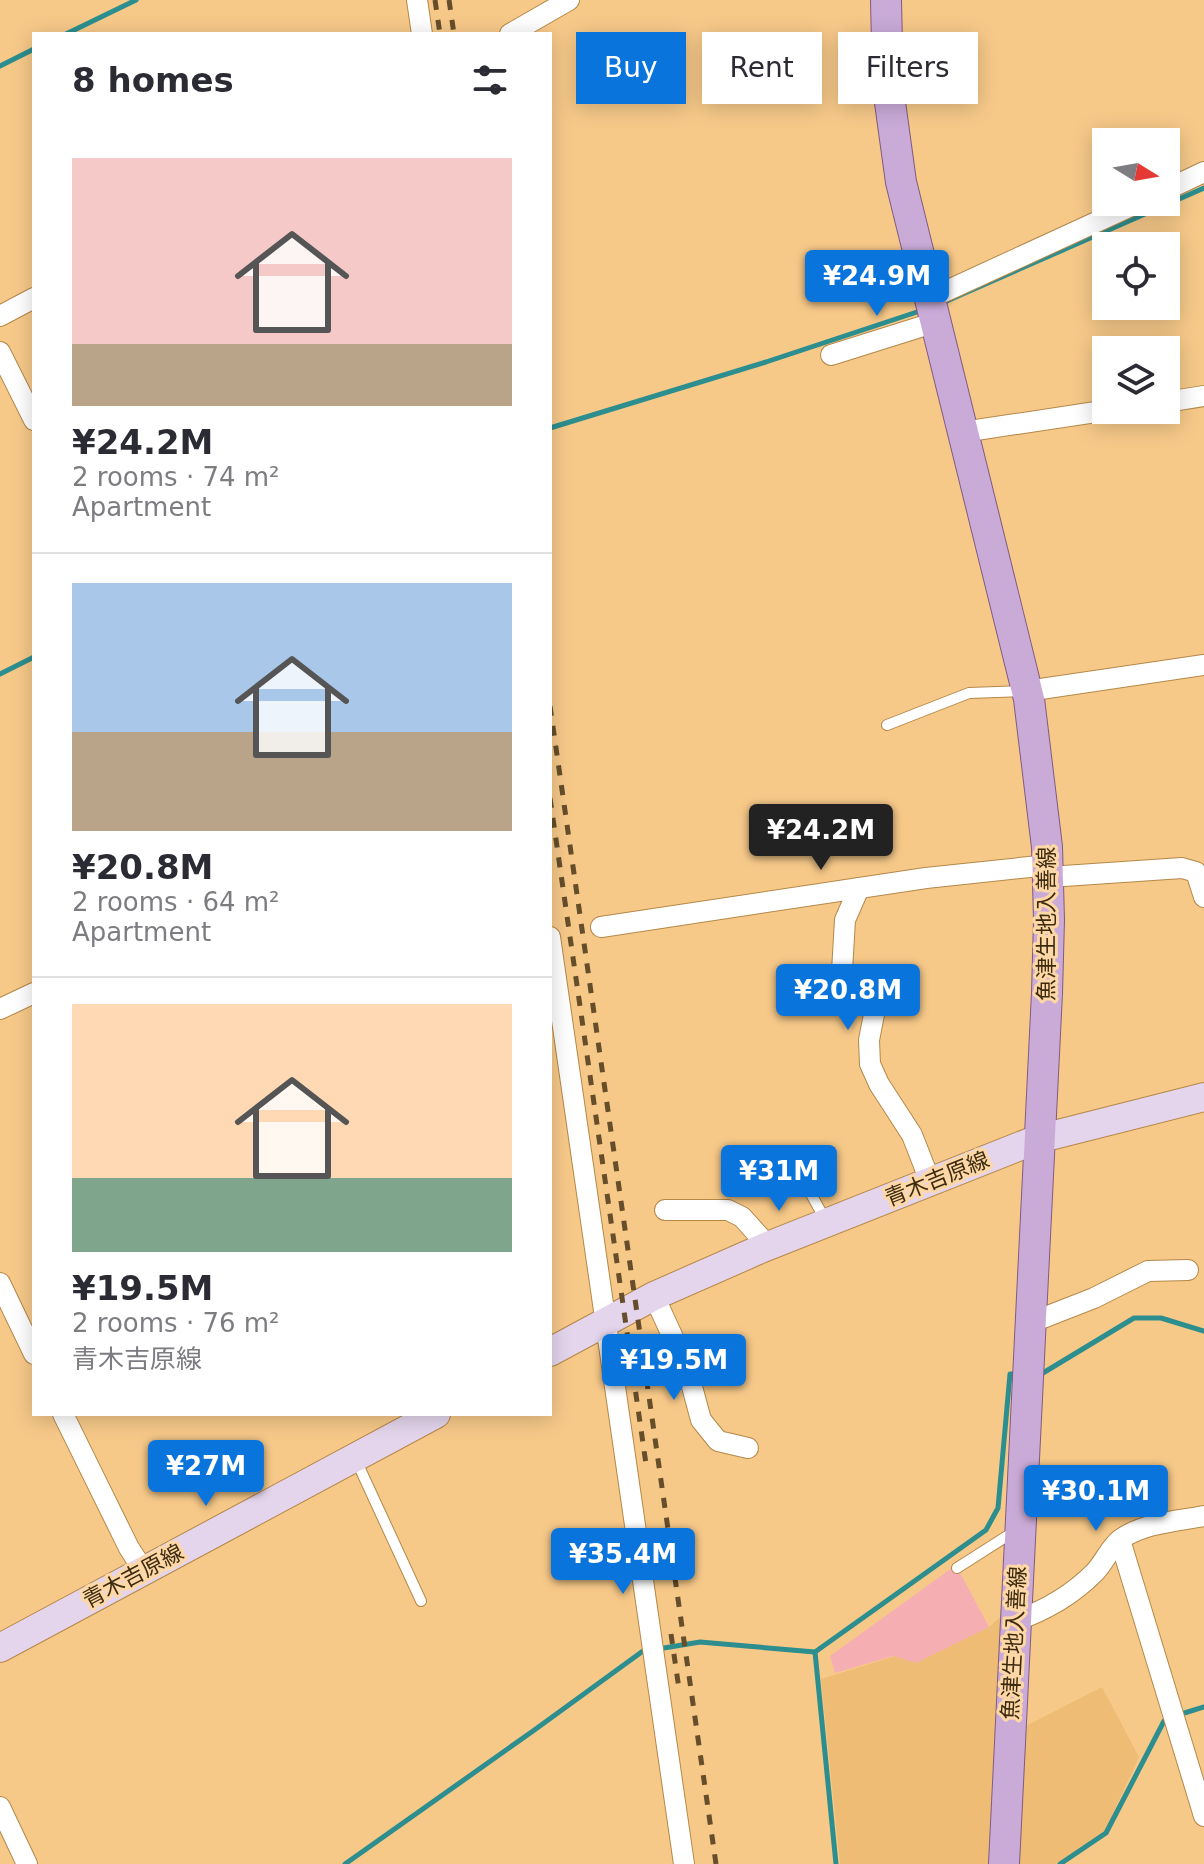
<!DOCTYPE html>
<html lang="en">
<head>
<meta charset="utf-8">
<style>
	body { margin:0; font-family:"DejaVu Sans","Noto Sans JP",sans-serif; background:#f7f7f7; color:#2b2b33; height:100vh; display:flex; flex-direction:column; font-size:30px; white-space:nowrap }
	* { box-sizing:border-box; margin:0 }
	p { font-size:26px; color:#7c7c81 }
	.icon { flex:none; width:44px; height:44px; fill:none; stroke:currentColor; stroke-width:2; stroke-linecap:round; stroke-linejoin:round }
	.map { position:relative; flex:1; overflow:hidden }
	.panel { position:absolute; left:32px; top:32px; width:520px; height:1384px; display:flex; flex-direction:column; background:#fff; border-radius:0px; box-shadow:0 4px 20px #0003 }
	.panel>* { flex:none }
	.top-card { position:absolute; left:576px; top:32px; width:508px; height:72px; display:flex; gap:16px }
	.needle { width:52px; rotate:101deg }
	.tools { position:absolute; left:1092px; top:128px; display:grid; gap:16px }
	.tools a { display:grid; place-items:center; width:88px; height:88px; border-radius:0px; background:#fff; box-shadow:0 4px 20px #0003; font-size:40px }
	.price { position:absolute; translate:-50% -68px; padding:0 18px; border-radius:8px; background:#0974dc; color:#fff; font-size:26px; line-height:52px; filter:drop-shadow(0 2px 4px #0008) }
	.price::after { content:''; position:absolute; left:50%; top:48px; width:24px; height:18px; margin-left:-12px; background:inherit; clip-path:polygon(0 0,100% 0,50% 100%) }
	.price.selected { background:#222; color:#fff }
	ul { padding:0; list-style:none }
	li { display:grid; align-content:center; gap:16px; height:424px; padding:0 40px }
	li+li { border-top:2px solid #e1e1e2 }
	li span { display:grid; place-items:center; height:248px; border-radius:0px; color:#555 }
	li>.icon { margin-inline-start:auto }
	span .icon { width:144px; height:144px; fill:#fffc; stroke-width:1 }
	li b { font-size:34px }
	h2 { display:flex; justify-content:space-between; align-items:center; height:96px; padding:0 40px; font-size:34px }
	.chip { padding:0 28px; border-radius:0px; background:#fff; box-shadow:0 4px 20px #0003; font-size:28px; line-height:72px }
	.chip.selected { background:#0974dc; color:#fff }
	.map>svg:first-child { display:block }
	.built { fill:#efbc75 }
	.green { fill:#f5afb3 }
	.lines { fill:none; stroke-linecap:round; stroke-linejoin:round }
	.stream { stroke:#2c8e8e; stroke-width:5 }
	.lane-casing { stroke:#b48849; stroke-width:12 }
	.street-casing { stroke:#b48849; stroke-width:22 }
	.secondary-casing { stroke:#b48849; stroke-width:30 }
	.primary-casing { stroke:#815a81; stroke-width:32 }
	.lane { stroke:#fff; stroke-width:10 }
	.street { stroke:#fff; stroke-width:20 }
	.secondary { stroke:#e4d5ec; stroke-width:28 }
	.primary { stroke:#caabd8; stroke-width:30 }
	.rail { stroke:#664e2a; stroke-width:5; stroke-dasharray:10 10; stroke-linecap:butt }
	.labels { text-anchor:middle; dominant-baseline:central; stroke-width:6; stroke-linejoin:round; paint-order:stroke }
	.street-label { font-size:22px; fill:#3d2b10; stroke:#fdd8a6 }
</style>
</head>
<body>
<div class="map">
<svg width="1204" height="1864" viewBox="0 0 1204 1864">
	<rect width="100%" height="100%" fill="#f7c989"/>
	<!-- built -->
	<g class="built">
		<polygon points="1006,1612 996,1864 840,1864 821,1679 989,1627"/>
		<polygon points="1102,1687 1139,1757 1105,1831 1056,1864 1011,1864 1018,1730"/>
	</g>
	<!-- green -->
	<polygon class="green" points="956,1565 989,1627 916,1663 893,1656 835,1673 830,1656"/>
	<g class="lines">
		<!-- stream -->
		<g class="stream">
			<polyline points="66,34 136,0"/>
			<polyline points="0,66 34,49"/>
			<polyline points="940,304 1204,188"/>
			<polyline points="550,428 766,362 923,310"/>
			<polyline points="0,674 34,657"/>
			<polyline points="1038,1376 1134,1318 1161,1318 1204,1331"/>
			<polyline points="658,1649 700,1642 815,1652 986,1530 998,1508 1010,1374 1016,1374"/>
			<polyline points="815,1652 836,1864"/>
			<polyline points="1178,1715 1204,1707"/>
			<polyline points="345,1864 533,1731 643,1651 648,1650"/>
			<polyline points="1060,1864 1106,1833 1164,1721 1169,1719"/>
		</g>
		<!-- lane casing -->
		<g class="lane-casing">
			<g id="lane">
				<polyline points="887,725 969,693 1025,691"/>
				<polyline points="799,1163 806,1185 826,1221"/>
				<polyline points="356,1460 421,1601"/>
				<polyline points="957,1568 1015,1531"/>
			</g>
		</g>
		<!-- street casing -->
		<g class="street-casing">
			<g id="street">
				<polyline points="417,0 422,34"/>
				<polyline points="510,34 569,0"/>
				<polyline points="1166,190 1204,172"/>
				<polyline points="931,298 1140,202"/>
				<polyline points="0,316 34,298"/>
				<polyline points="0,352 34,420"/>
				<polyline points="831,355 936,322"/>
				<polyline points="1166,402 1204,396"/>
				<polyline points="963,432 1109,410"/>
				<polyline points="1027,691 1204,665"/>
				<polyline points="1049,877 1182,868 1196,872 1204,897"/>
				<polyline points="859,888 845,920 842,971 878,994 869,1040 870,1064 879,1084 912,1135 930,1181"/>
				<polyline points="601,927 926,878 1048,865"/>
				<polyline points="550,937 684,1864"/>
				<polyline points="0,1009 34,993"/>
				<polyline points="665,1210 728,1210 742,1217 768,1246"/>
				<polyline points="0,1283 34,1354"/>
				<polyline points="654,1296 687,1368 701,1420 718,1441 748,1448"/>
				<polyline points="1030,1323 1094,1298 1148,1271 1188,1270"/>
				<polyline points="63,1414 129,1548 144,1571"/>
				<polyline points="1120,1540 1204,1816"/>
				<path d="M1015 1621C1044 1611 1073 1594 1094 1573 1105 1562 1109 1548 1121 1539 1144 1523 1177 1521 1204 1516"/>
				<polyline points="0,1807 27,1864"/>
			</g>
		</g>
		<!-- secondary casing -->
		<g class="secondary-casing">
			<g id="secondary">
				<polyline points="550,1352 654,1296 763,1248 1038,1139 1204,1097"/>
				<polyline points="0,1648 436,1414"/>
			</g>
		</g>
		<!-- primary casing -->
		<g class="primary-casing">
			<polyline id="primary" points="886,0 888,88 901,182 1029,699 1047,847 1049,920 1047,993 1004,1864"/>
		</g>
		<!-- lane -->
		<use href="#lane" class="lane"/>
		<!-- street -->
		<use href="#street" class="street"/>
		<!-- secondary -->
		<use href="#secondary" class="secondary"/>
		<!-- primary -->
		<use href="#primary" class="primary"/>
		<!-- rail -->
		<g class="rail">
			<polyline points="435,0 440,34"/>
			<polyline points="449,0 454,34"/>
			<polyline points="550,706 716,1864"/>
			<polyline points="550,798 646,1464"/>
			<polyline points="671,1634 679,1689"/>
		</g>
	</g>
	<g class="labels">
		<!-- street labels -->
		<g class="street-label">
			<text transform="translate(1046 924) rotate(-90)">魚津生地入善線</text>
			<text transform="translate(937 1179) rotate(-22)">青木吉原線</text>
			<text transform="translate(133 1576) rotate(-28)">青木吉原線</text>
			<text transform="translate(1014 1643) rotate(-87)">魚津生地入善線</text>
		</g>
	</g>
</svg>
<div class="tools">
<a><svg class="needle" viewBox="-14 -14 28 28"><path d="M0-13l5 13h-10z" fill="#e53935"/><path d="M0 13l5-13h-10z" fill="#7c7c81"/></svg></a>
<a><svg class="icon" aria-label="locate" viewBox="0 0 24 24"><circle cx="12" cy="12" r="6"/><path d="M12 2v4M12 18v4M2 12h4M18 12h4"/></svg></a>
<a><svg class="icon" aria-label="layers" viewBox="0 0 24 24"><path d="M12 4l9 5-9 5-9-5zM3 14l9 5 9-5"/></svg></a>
</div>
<b class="price" style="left:877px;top:318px">¥24.9M</b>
<b class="price selected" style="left:821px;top:872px">¥24.2M</b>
<b class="price" style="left:848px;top:1032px">¥20.8M</b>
<b class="price" style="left:779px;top:1213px">¥31M</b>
<b class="price" style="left:674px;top:1402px">¥19.5M</b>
<b class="price" style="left:206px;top:1508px">¥27M</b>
<b class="price" style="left:1096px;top:1533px">¥30.1M</b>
<b class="price" style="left:623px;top:1596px">¥35.4M</b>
<div class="top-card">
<a class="chip selected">Buy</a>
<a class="chip">Rent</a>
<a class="chip">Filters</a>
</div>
<section class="panel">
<h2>8 homes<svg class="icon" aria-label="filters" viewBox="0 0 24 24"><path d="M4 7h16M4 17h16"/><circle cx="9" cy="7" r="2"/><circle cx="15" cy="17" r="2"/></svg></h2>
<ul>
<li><span style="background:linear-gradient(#f6c9c9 75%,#b9a48a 0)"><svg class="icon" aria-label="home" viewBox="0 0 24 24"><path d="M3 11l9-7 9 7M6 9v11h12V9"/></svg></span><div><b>¥24.2M</b><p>2 rooms · 74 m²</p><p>Apartment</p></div></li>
<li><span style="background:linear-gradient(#a9c7e8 60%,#b9a48a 0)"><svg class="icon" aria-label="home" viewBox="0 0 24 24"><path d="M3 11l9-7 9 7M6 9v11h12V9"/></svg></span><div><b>¥20.8M</b><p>2 rooms · 64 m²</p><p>Apartment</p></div></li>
<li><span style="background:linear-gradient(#ffd9b3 70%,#7fa58c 0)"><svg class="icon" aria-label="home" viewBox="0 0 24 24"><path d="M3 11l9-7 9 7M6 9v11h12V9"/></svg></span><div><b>¥19.5M</b><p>2 rooms · 76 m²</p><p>青木吉原線</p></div></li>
</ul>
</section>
</div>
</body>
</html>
